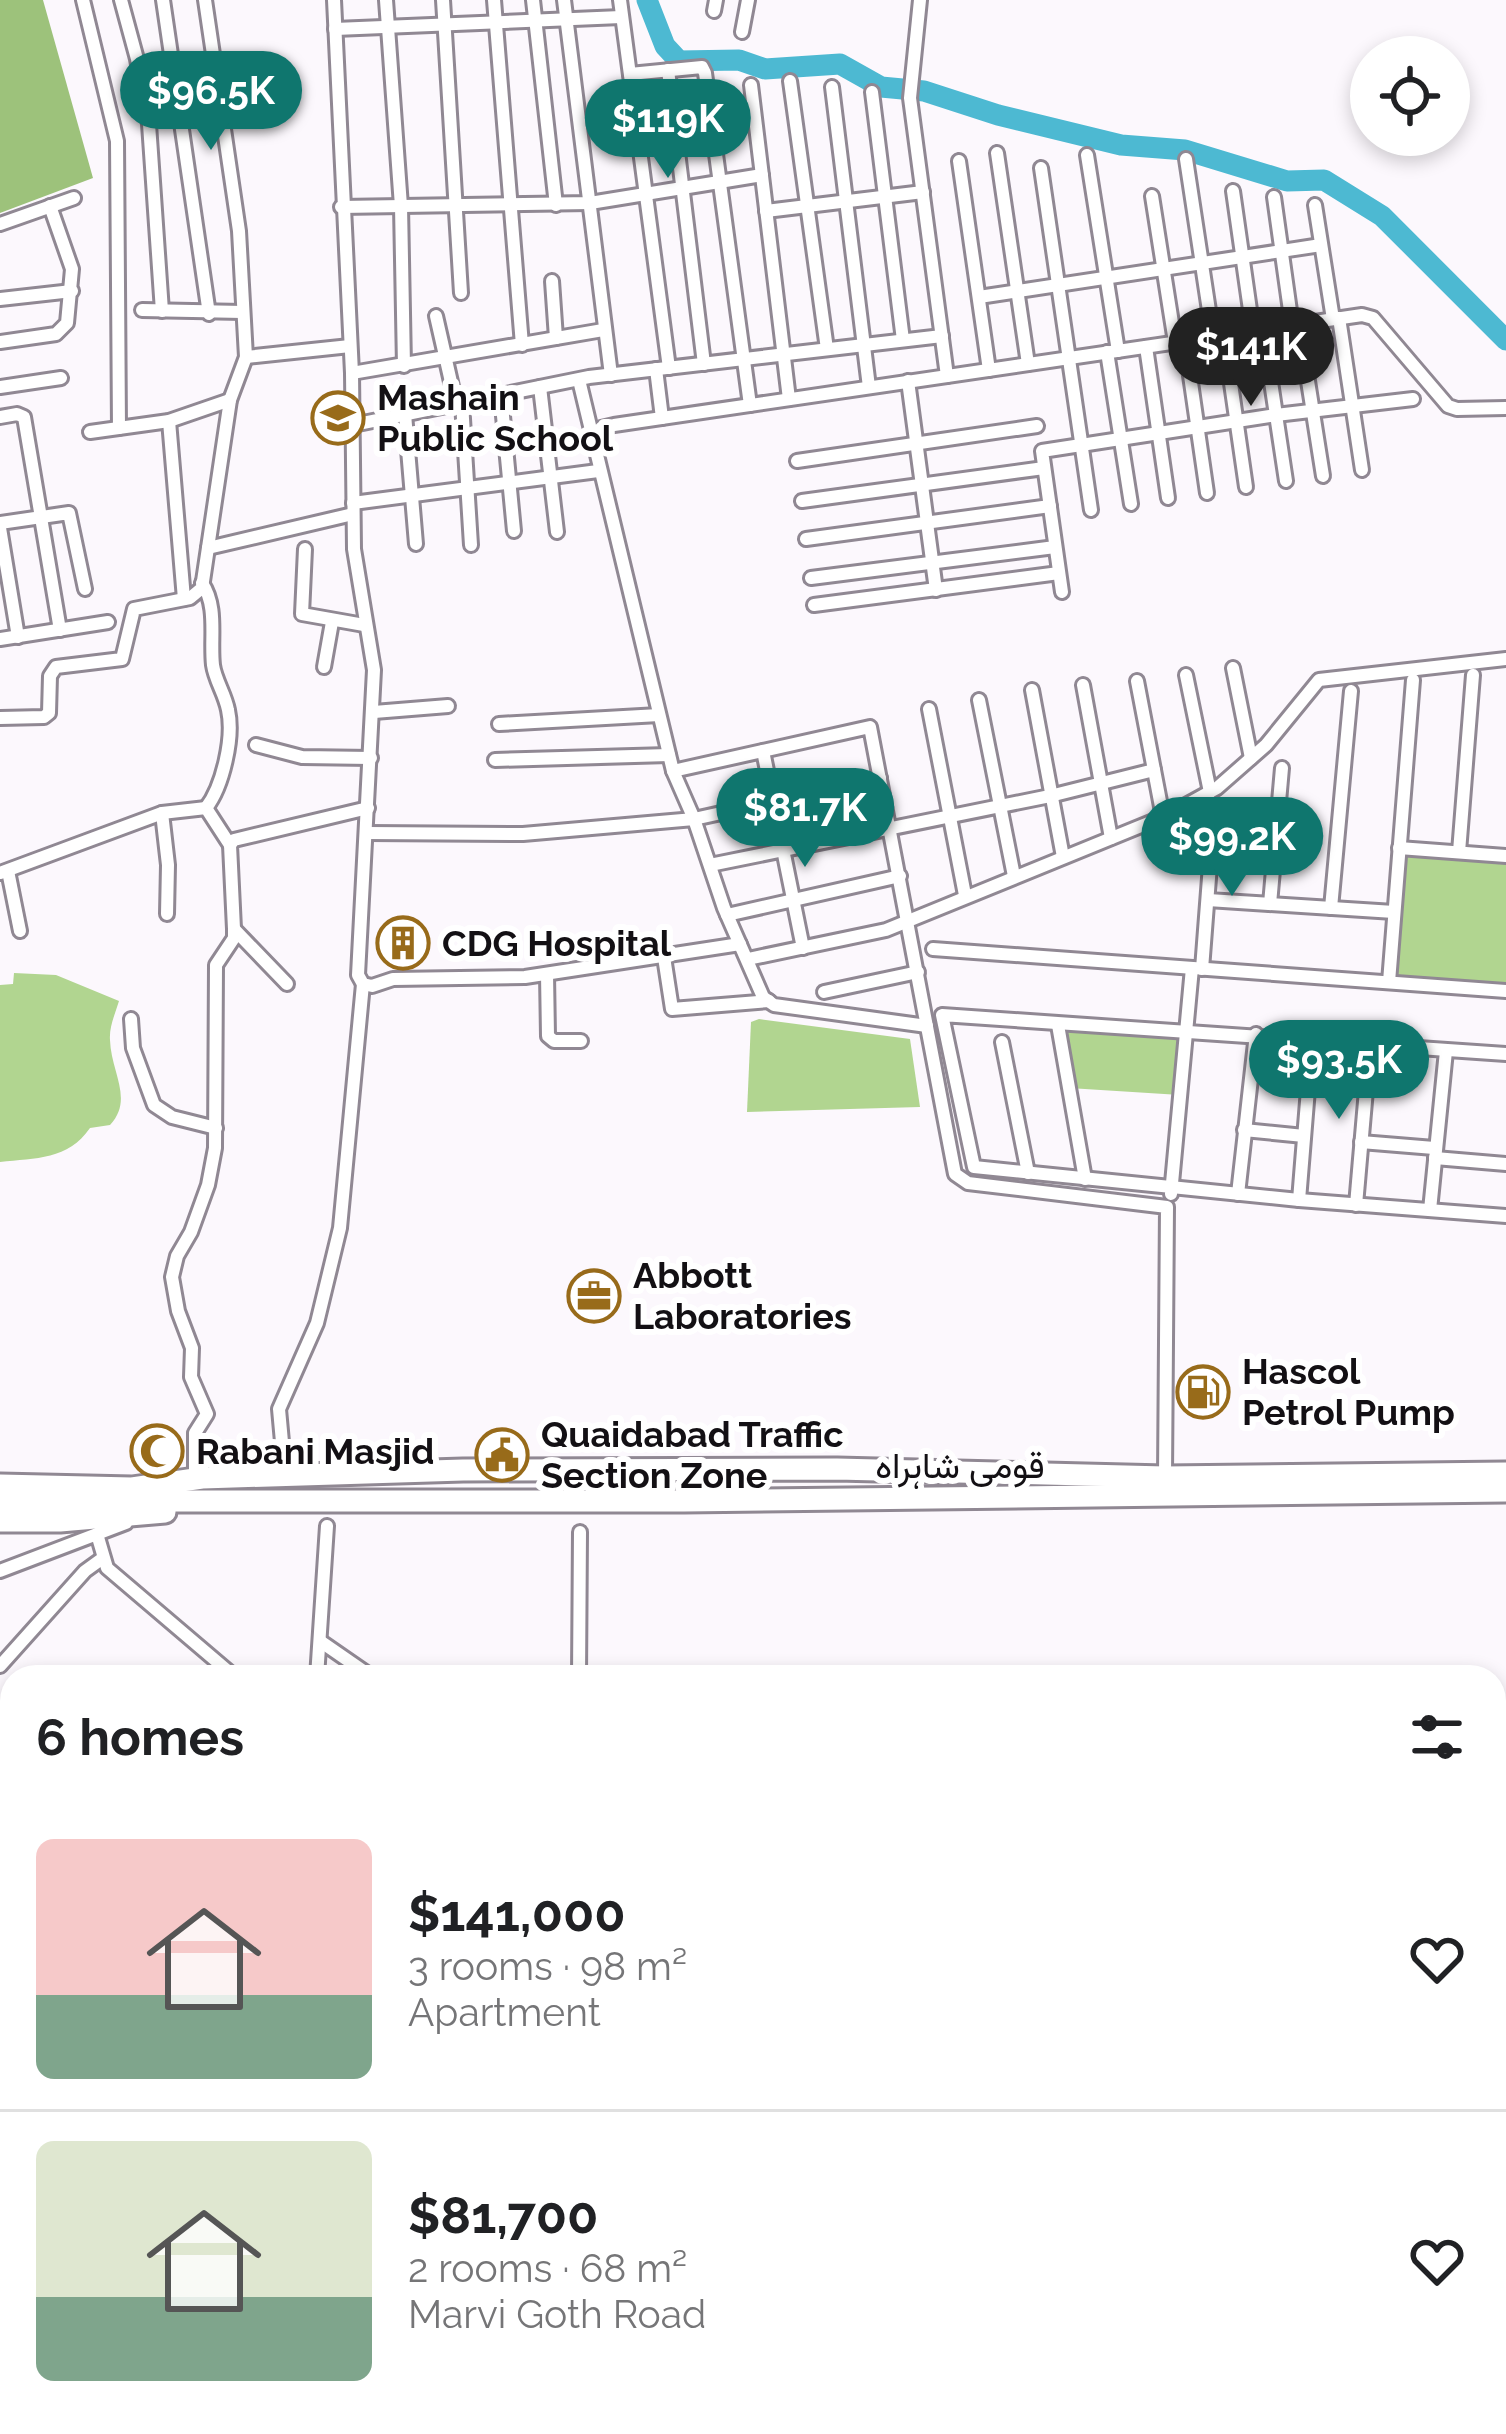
<!DOCTYPE html>
<html lang="en">
<head>
<meta charset="utf-8">
<style>
	body { margin:0; font-family:Raleway,Vazirmatn,sans-serif; background:#f6f6f6; color:#202124; height:100vh; display:flex; flex-direction:column; font-size:45px; white-space:nowrap }
	* { box-sizing:border-box; margin:0 }
	p { font-size:39px; color:#757577 }
	.icon { flex:none; width:66px; height:66px; fill:none; stroke:currentColor; stroke-width:2; stroke-linecap:round; stroke-linejoin:round }
	.map { position:relative; flex:1; overflow:hidden }
	.panel { position:absolute; left:0px; top:1665px; width:1506px; height:771px; display:flex; flex-direction:column; background:#fff; border-radius:36px 36px 0 0; box-shadow:0 6px 18px #0003 }
	.panel>* { flex:none }
	.controls { position:absolute; left:1350px; top:36px; display:grid; gap:24px }
	.controls a { display:grid; place-items:center; width:120px; height:120px; border-radius:50%; background:#fff; box-shadow:0 6px 18px #0003; font-size:60px }
	.price { position:absolute; translate:-50% -102px; padding:0 27px; border-radius:42px; background:#0f766e; color:#fff; font-size:39px; line-height:78px; filter:drop-shadow(0 3px 6px #0008) }
	.price::after { content:''; position:absolute; left:50%; top:72px; width:36px; height:27px; margin-left:-18px; background:inherit; clip-path:polygon(0 0,100% 0,50% 100%) }
	.price.active { background:#222; color:#fff }
	ul { padding:0; list-style:none }
	li { display:flex; align-items:center; gap:36px; height:300px; padding:0 36px }
	li+li { border-top:3px solid #e0e0e0 }
	li span { display:grid; place-items:center; flex:none; width:336px; height:240px; border-radius:18px; color:#555 }
	li>.icon { margin-inline-start:auto }
	span .icon { width:144px; height:144px; fill:#fffc; stroke-width:1 }
	li b { font-size:51px }
	h2 { display:flex; justify-content:space-between; align-items:center; height:144px; padding:0 36px; font-size:51px }
	.map>svg:first-child { display:block }
	.green { fill:#b1d590 }
	.forest { fill:#9dc27b }
	.lines { fill:none; stroke-linecap:round; stroke-linejoin:round }
	.river { stroke:#4db9d2; stroke-width:21 }
	.minor-casing { stroke:#908893; stroke-width:18 }
	.trunk-casing { stroke:#908893; stroke-width:27 }
	.minor { stroke:#fff; stroke-width:12 }
	.trunk { stroke:#fff; stroke-width:21 }
	.labels { text-anchor:middle; dominant-baseline:central; stroke-width:12; stroke-linejoin:round; paint-order:stroke }
	.poi-label { font-size:36px; font-weight:bold; fill:#131014; stroke:#fff; text-anchor:start }
	.street-label { font-size:36px; fill:#131014; stroke:#fff }
</style>
</head>
<body>
<div class="map">
<svg width="1506" height="2434" viewBox="0 0 1506 2434">
	<rect width="100%" height="100%" fill="#fcf8fd"/>
	<!-- green -->
	<g class="green">
		<polygon points="1399,848 1506,856 1506,991 1389,982"/>
		<path d="M14 973 56 975 119 1001C115 1014 109 1027 110 1040 111 1073 134 1099 110 1125L90 1128C68 1160 36 1158 0 1162V985L13 984Z"/>
		<polygon points="759,1019 910,1039 920,1107 747,1112 751,1022"/>
		<polygon points="1058,1025 1186,1030 1180,1095 1069,1088"/>
	</g>
	<!-- forest -->
	<polygon class="forest" points="0,0 43,0 93,178 0,213"/>
	<g class="lines">
		<!-- river -->
		<polyline class="river" points="647,0 665,46 679,61 739,60 765,69 840,64 881,87 924,91 998,115 1121,145 1185,150 1287,181 1324,180 1382,216 1506,340"/>
		<!-- minor casing -->
		<g class="minor-casing">
			<g id="minor">
				<polyline points="83,0 117,141 119,428"/>
				<polyline points="121,0 137,59 149,124 162,311"/>
				<polyline points="163,0 209,314"/>
				<polyline points="334,0 352,373 354,549 374,670 358,975 363,984 372,986 393,979 525,977 740,944"/>
				<polyline points="386,0 401,206 404,366"/>
				<polyline points="443,0 461,293"/>
				<polyline points="494,0 522,345"/>
				<polyline points="533,0 556,205"/>
				<polyline points="564,0 611,375"/>
				<polyline points="620,0 669,368"/>
				<polyline points="920,0 910,98 947,376"/>
				<polyline points="714,11 716,0"/>
				<polyline points="335,29 621,17"/>
				<polyline points="742,32 748,0"/>
				<polyline points="668,70 704,364"/>
				<polyline points="630,74 702,67 705,73 750,405"/>
				<polyline points="790,81 827,349"/>
				<polyline points="751,85 789,399"/>
				<polyline points="832,87 869,387"/>
				<polyline points="872,92 903,340"/>
				<polyline points="997,153 1028,364"/>
				<polyline points="1087,155 1118,351"/>
				<polyline points="1186,159 1213,337"/>
				<polyline points="959,161 989,370"/>
				<polyline points="1041,168 1091,510"/>
				<polyline points="1233,191 1253,331"/>
				<polyline points="1152,196 1175,342"/>
				<polyline points="1274,197 1292,325"/>
				<polyline points="1315,205 1333,319"/>
				<polyline points="341,207 590,203 762,175"/>
				<polyline points="766,211 923,192"/>
				<polyline points="0,224 74,198"/>
				<polyline points="552,281 556,338"/>
				<polyline points="979,297 1321,245"/>
				<polyline points="0,299 72,291"/>
				<polyline points="142,310 243,312"/>
				<polyline points="436,316 456,404"/>
				<polyline points="1339,318 1362,470"/>
				<polyline points="1299,324 1323,476"/>
				<polyline points="1263,329 1286,481"/>
				<polyline points="1224,335 1246,487"/>
				<polyline points="1185,341 1207,493"/>
				<polyline points="0,342 56,334 67,323 72,269 50,206"/>
				<polyline points="1146,347 1168,498"/>
				<polyline points="1107,352 1131,504"/>
				<polyline points="246,357 350,346"/>
				<polyline points="656,369 662,418"/>
				<polyline points="352,373 603,330"/>
				<polyline points="579,380 673,771 694,819 724,908 763,997 774,1005 927,1026"/>
				<polyline points="908,381 936,590"/>
				<polyline points="0,387 61,378"/>
				<polyline points="540,387 557,532"/>
				<polyline points="501,395 514,531"/>
				<polyline points="462,403 471,545"/>
				<polyline points="405,414 416,544"/>
				<polyline points="0,417 17,414 24,417 60,630"/>
				<polyline points="169,421 184,599"/>
				<polyline points="353,425 589,377 942,336"/>
				<polyline points="90,432 169,421 230,400"/>
				<polyline points="591,442 601,428 614,425 1362,315 1373,318 1448,406 1457,409 1506,408"/>
				<polyline points="797,461 1037,426"/>
				<polyline points="802,501 1044,468"/>
				<polyline points="353,503 598,471"/>
				<polyline points="0,523 69,513 85,589"/>
				<polyline points="0,528 18,637"/>
				<polyline points="806,539 1050,506"/>
				<polyline points="208,548 353,514"/>
				<polyline points="305,549 302,614 364,625"/>
				<polyline points="811,578 1055,547"/>
				<path d="M202 583C218 607 210 638 213 665 215 680 225 694 228 710 234 737 223 786 206 808"/>
				<polyline points="1062,592 1042,451 1276,415 1413,399"/>
				<polyline points="814,605 1059,573"/>
				<polyline points="0,639 108,622"/>
				<polyline points="324,667 332,622"/>
				<polyline points="1233,668 1251,758"/>
				<polyline points="1186,675 1210,792"/>
				<polyline points="1137,681 1163,817"/>
				<polyline points="1083,685 1111,838"/>
				<polyline points="1032,690 1063,857"/>
				<polyline points="979,700 1014,876"/>
				<polyline points="929,709 965,895"/>
				<polyline points="374,712 448,706"/>
				<polyline points="0,718 44,717 49,713 50,676 56,667 122,659 134,609 190,598 202,588 230,400 246,357 239,231 205,0"/>
				<polyline points="499,724 659,715"/>
				<polyline points="256,745 302,757 371,758"/>
				<polyline points="763,751 803,948"/>
				<polyline points="495,760 669,755"/>
				<polyline points="673,771 870,727 955,1174 968,1183 1167,1207 1165,1477"/>
				<polyline points="162,813 168,865 167,914"/>
				<polyline points="367,833 523,834 694,819 880,778"/>
				<polyline points="1399,848 1506,856"/>
				<polyline points="1459,852 1473,675"/>
				<polyline points="710,865 1050,796 1154,770"/>
				<polyline points="8,871 20,931"/>
				<polyline points="0,873 162,813 206,808 230,845"/>
				<polyline points="1208,900 1394,912"/>
				<polyline points="1270,904 1282,768"/>
				<polyline points="1331,908 1351,691"/>
				<polyline points="727,915 900,876"/>
				<polyline points="234,929 287,984"/>
				<polyline points="933,949 1506,991"/>
				<polyline points="664,957 672,1009 769,1001"/>
				<polyline points="748,959 886,930 1168,815 1217,788 1266,745 1319,680 1506,659"/>
				<polyline points="1202,969 1213,826"/>
				<polyline points="547,974 548,1036 554,1041 581,1041"/>
				<polyline points="1389,982 1413,680"/>
				<polyline points="824,992 918,972"/>
				<polyline points="131,1019 133,1048 154,1105 172,1117 216,1128"/>
				<polyline points="1058,1025 1085,1179"/>
				<polyline points="1312,1040 1299,1200 1506,1216"/>
				<polyline points="1002,1042 1028,1173"/>
				<polyline points="1244,1130 1304,1136"/>
				<polyline points="1361,1142 1434,1148"/>
				<polyline points="1435,1158 1506,1164"/>
				<polyline points="1171,1194 1192,968"/>
				<polyline points="1238,1194 1256,1034"/>
				<polyline points="1299,1200 974,1167 942,1015 1506,1054"/>
				<polyline points="1356,1205 1370,1044"/>
				<polyline points="1430,1210 1446,1051"/>
				<polyline points="285,1475 279,1409 317,1323 340,1228 363,984"/>
				<polyline points="195,1477 195,1433 207,1414 191,1377 192,1348 178,1311 172,1277 177,1256 191,1232 208,1185 215,1148 216,965 234,938 234,929 230,845 234,840 368,808"/>
				<polyline points="97,1534 107,1568 235,1677"/>
				<polyline points="0,1571 126,1523"/>
				<polyline points="320,1641 372,1677"/>
				<polyline points="0,1666 85,1571 103,1558"/>
				<polyline points="317,1677 327,1526"/>
				<polyline points="579,1677 580,1532"/>
				<polyline points="0,1713 12,1724"/>
				<polyline points="0,2054 12,2054"/>
			</g>
		</g>
		<!-- trunk casing -->
		<g class="trunk-casing">
			<g id="trunk">
				<polyline points="0,1485 132,1488 202,1478 463,1470 837,1469 1165,1477 1506,1473"/>
				<polyline points="0,1501 684,1501 1506,1491"/>
				<polyline points="0,1521 60,1521 165,1512"/>
			</g>
		</g>
		<!-- minor -->
		<use href="#minor" class="minor"/>
		<!-- trunk -->
		<use href="#trunk" class="trunk"/>
	</g>
	<!-- icons -->
	<defs>
		<g id="school-ring" transform="scale(2.7)"><circle r="9.5" fill="#fff" stroke="#986b1a" stroke-width="1.5"/><path d="M0-5L7-2L0 1L-7-2ZM-4 1L0 2.5L4 1V4Q0 6-4 4Z" fill="#986b1a"/></g>
		<g id="building-ring" transform="scale(2.7)"><circle r="9.5" fill="#fff" stroke="#986b1a" stroke-width="1.5"/><path d="M-4-6H4V6H1V3H-1V6H-4ZM-2.5-4.3h1.7v1.8h-1.7ZM.8-4.3h1.7v1.8H.8ZM-2.5-1h1.7V.8h-1.7ZM.8-1h1.7V.8H.8Z" fill="#986b1a"/></g>
		<g id="office-ring" transform="scale(2.7)"><circle r="9.5" fill="#fff" stroke="#986b1a" stroke-width="1.5"/><path d="M-6-3h4V-5.5h4V-3h4V5H-6ZM-1-4.5V-3h2v-1.5ZM-6 0V1H6V0Z" fill="#986b1a"/></g>
		<g id="fuel-ring" transform="scale(2.7)"><circle r="9.5" fill="#fff" stroke="#986b1a" stroke-width="1.5"/><path d="M-5.5-6h7V0h2V4h1.3V-2.5L3-4.5l.8-.8L6-3V5H2.5V1h-1V6h-7ZM-4.2-4.7v3.2H.2V-4.7Z" fill="#986b1a"/></g>
		<g id="mosque-ring" transform="scale(2.7)"><circle r="9.5" fill="#fff" stroke="#986b1a" stroke-width="1.5"/><path d="M3.5-4.9A6 6 0 1 0 3.5 4.9A5 5 0 1 1 3.5-4.9Z" fill="#986b1a"/></g>
		<g id="civic-ring" transform="scale(2.7)"><circle r="9.5" fill="#fff" stroke="#986b1a" stroke-width="1.5"/><path d="M-.6-6.5H3V-4.5H.6V-3L4-1V1h2V6H-6V1h2V-1L-.6-3ZM-1.2 2.5V6h2.4V2.5Z" fill="#986b1a"/></g>
	</defs>
	<g fill-rule="evenodd">
		<use href="#school-ring" x="338" y="418"/>
		<use href="#building-ring" x="403" y="943"/>
		<use href="#office-ring" x="594" y="1296"/>
		<use href="#fuel-ring" x="1203" y="1392"/>
		<use href="#mosque-ring" x="157" y="1451"/>
		<use href="#civic-ring" x="502" y="1455"/>
	</g>
	<g class="labels">
		<!-- poi labels -->
		<g class="poi-label">
			<text x="377" y="397">Mashain<tspan x="377" dy="41">Public School</tspan></text>
			<text x="442" y="943">CDG Hospital</text>
			<text x="633" y="1275">Abbott<tspan x="633" dy="41">Laboratories</tspan></text>
			<text x="1242" y="1371">Hascol<tspan x="1242" dy="41">Petrol Pump</tspan></text>
			<text x="541" y="1434">Quaidabad Traffic<tspan x="541" dy="41">Section Zone</tspan></text>
			<text x="196" y="1451">Rabani Masjid</text>
		</g>
		<!-- street labels -->
		<g class="street-label">
			<text x="960" y="1465">قومی شاہراہ</text>
		</g>
	</g>
</svg>
<div class="controls">
<a><svg class="icon" aria-label="locate" viewBox="0 0 24 24"><circle cx="12" cy="12" r="6"/><path d="M12 2v4M12 18v4M2 12h4M18 12h4"/></svg></a>
</div>
<b class="price" style="left:211px;top:153px">$96.5K</b>
<b class="price" style="left:668px;top:181px">$119K</b>
<b class="price active" style="left:1251px;top:409px">$141K</b>
<b class="price" style="left:805px;top:870px">$81.7K</b>
<b class="price" style="left:1232px;top:899px">$99.2K</b>
<b class="price" style="left:1339px;top:1122px">$93.5K</b>
<section class="panel">
<h2>6 homes<svg class="icon" aria-label="filters" viewBox="0 0 24 24"><path d="M4 7h16M4 17h16"/><circle cx="9" cy="7" r="2"/><circle cx="15" cy="17" r="2"/></svg></h2>
<ul>
<li><span style="background:linear-gradient(#f6c9c9 65%,#7fa58c 0)"><svg class="icon" aria-label="home" viewBox="0 0 24 24"><path d="M3 11l9-7 9 7M6 9v11h12V9"/></svg></span><div><b>$141,000</b><p>3 rooms · 98 m²</p><p>Apartment</p></div><svg class="icon" aria-label="heart" viewBox="0 0 24 24"><path d="M12 20l-8-8c-3-5 5-10 8-4 3-6 11-1 8 4z"/></svg></li>
<li><span style="background:linear-gradient(#dfe7d0 65%,#7fa58c 0)"><svg class="icon" aria-label="home" viewBox="0 0 24 24"><path d="M3 11l9-7 9 7M6 9v11h12V9"/></svg></span><div><b>$81,700</b><p>2 rooms · 68 m²</p><p>Marvi Goth Road</p></div><svg class="icon" aria-label="heart" viewBox="0 0 24 24"><path d="M12 20l-8-8c-3-5 5-10 8-4 3-6 11-1 8 4z"/></svg></li>
</ul>
</section>
</div>
</body>
</html>
